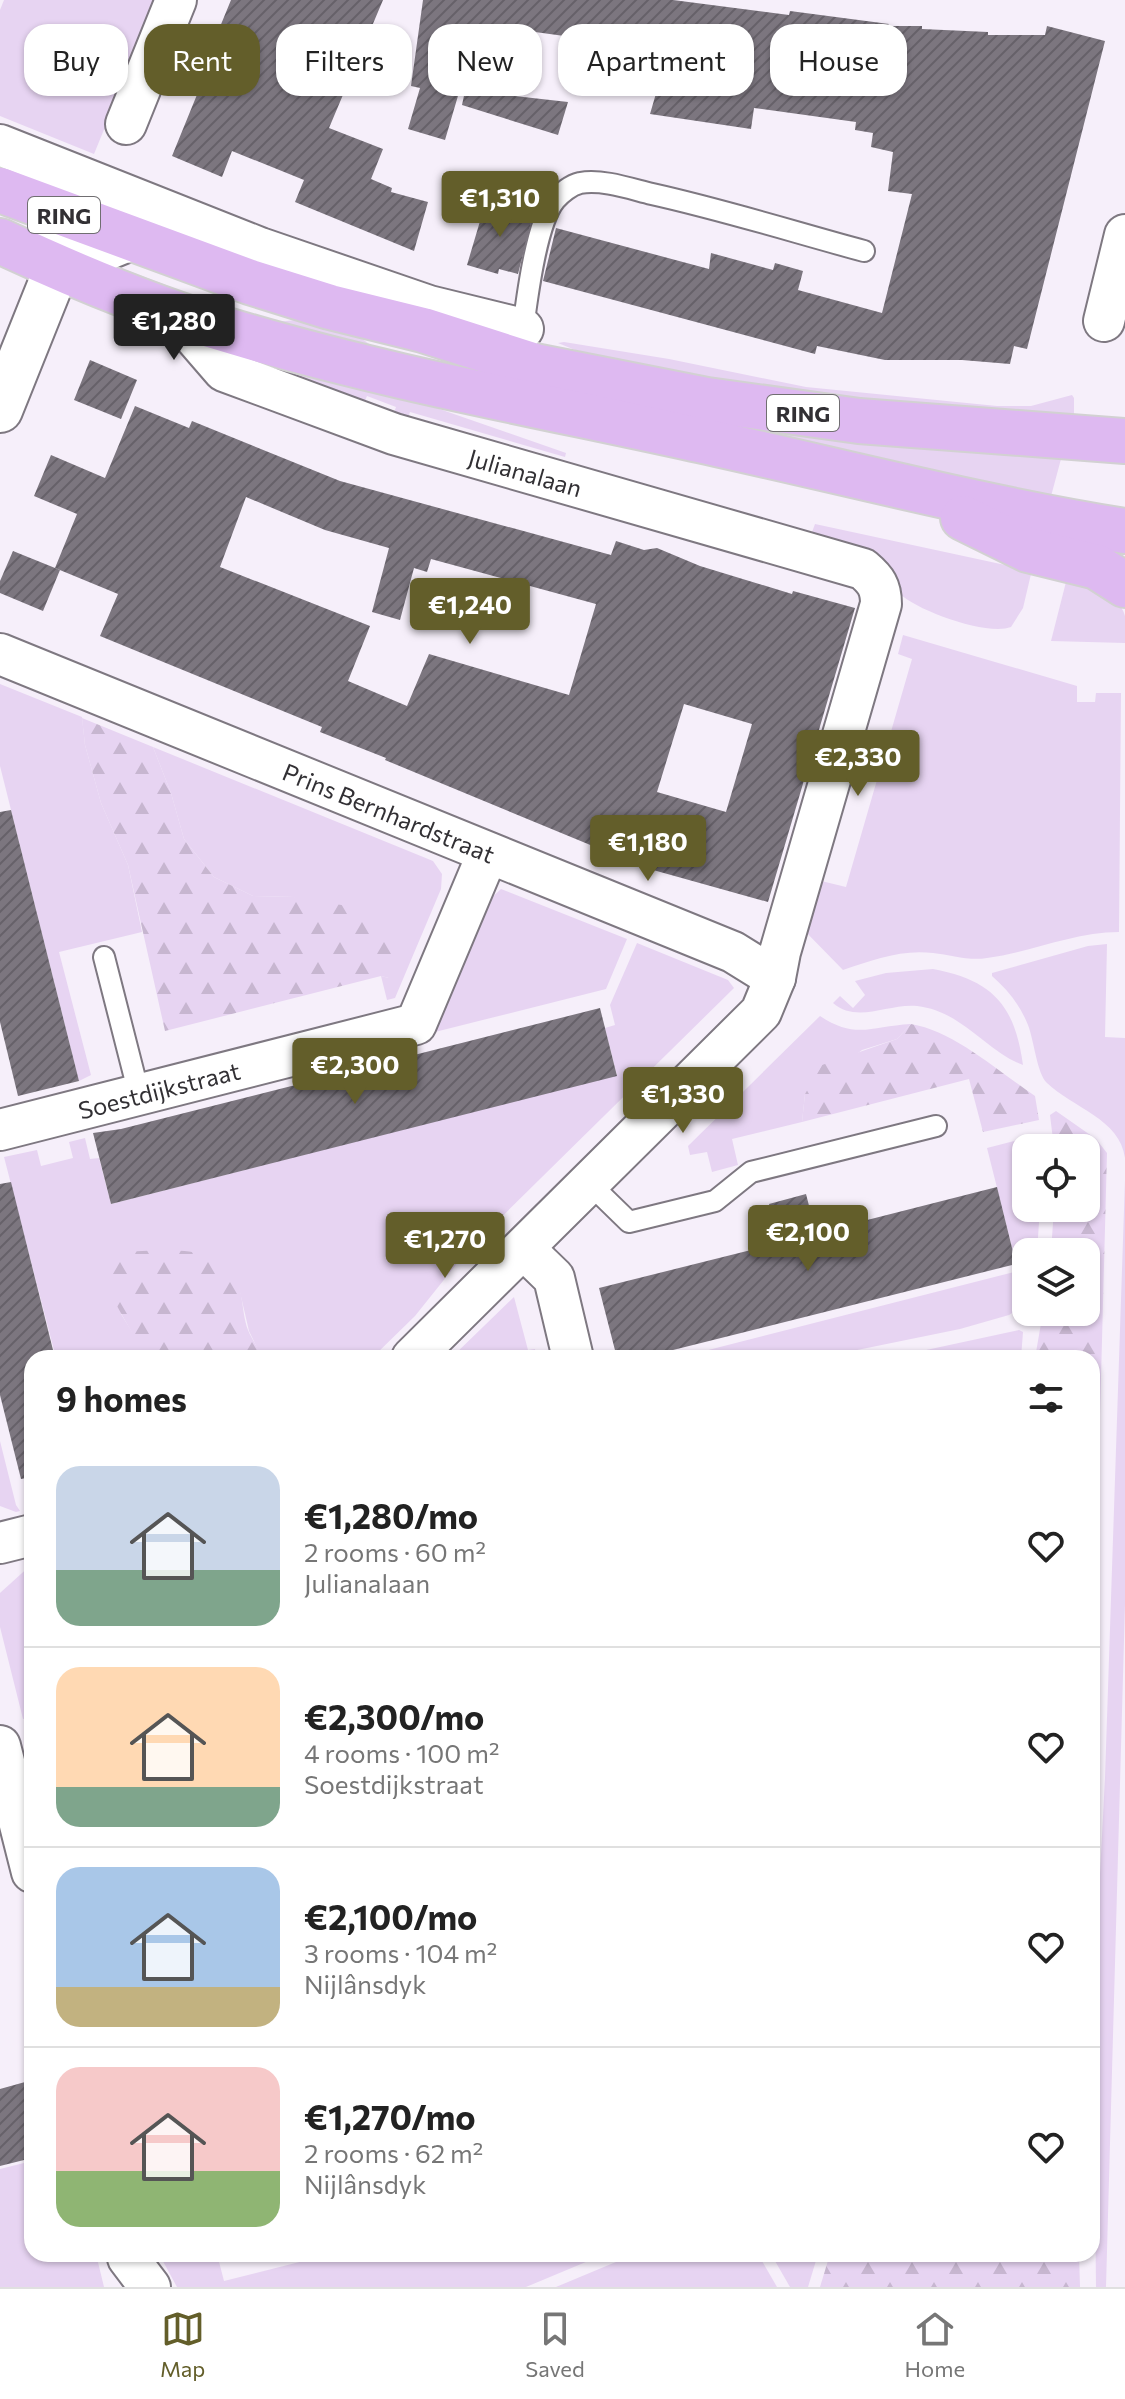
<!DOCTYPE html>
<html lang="en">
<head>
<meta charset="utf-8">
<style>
	body { margin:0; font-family:Commissioner,sans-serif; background:#f2f2f2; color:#222; height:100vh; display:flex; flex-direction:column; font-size:30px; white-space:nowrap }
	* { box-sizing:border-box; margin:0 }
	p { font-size:26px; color:#767676 }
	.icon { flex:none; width:44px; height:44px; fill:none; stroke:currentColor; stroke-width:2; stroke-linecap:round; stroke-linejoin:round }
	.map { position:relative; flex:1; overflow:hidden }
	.details { position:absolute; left:24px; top:1350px; width:1076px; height:912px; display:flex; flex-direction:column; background:#fff; border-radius:24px; box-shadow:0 2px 6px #0004 }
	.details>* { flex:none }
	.banner { position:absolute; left:24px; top:24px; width:1078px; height:72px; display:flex; gap:16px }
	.tools { position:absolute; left:1012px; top:1134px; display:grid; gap:16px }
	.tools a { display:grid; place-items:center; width:88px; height:88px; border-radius:16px; background:#fff; box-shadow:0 2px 6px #0004; font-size:40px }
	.price { position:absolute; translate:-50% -68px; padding:0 18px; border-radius:8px; background:#635e2a; color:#fff; font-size:26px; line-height:52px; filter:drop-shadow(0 2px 4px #0008) }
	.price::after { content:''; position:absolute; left:50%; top:48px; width:24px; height:18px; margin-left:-12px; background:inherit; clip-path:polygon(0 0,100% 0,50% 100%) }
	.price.active { background:#222; color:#fff }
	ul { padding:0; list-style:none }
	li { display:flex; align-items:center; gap:24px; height:200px; padding:0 32px }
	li+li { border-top:2px solid #e0e0e0 }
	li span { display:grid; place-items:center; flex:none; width:224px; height:160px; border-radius:24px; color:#555 }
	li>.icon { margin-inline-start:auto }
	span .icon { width:96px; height:96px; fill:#fffc; stroke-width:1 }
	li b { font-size:34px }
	h2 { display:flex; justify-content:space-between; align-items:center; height:96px; padding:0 32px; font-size:34px }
	.pill { padding:0 28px; border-radius:24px; background:#fff; box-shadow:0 2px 6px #0004; font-size:28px; line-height:72px }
	.pill.active { background:#635e2a; color:#fff }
	.dock { display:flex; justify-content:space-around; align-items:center; height:112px; border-top:2px solid #e0e0e0; background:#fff; font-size:22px; color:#767676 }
	.dock a { display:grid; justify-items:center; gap:4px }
	.dock .active { color:#635e2a }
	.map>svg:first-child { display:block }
	.green { fill:#e7d4f2 }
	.forest { fill:url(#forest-firs) }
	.building { fill:url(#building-hatch); fill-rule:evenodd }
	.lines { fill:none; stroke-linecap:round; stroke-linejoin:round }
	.service-casing { stroke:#7e7881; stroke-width:24 }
	.minor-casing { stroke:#7e7881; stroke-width:44 }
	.tertiary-casing { stroke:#7e7881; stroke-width:48 }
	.primary-casing { stroke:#d2d1d2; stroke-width:48 }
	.service { stroke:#fff; stroke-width:20 }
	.minor { stroke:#fff; stroke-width:40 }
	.tertiary { stroke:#fff; stroke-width:44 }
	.primary { stroke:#deb9f1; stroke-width:44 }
	.labels { text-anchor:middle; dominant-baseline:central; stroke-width:8; stroke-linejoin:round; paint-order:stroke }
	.shield { fill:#fff; stroke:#706e71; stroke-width:2 }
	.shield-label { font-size:22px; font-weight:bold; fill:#323034 }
	.street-label { font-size:24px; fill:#323034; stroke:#fff }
</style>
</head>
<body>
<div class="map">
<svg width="1125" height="2287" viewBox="0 0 1125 2287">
	<defs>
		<pattern id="forest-firs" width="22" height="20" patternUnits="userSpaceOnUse" patternTransform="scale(2)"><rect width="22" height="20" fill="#e7d4f2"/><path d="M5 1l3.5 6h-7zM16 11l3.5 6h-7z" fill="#c7b6d0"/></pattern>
		<pattern id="building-hatch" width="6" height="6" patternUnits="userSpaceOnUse" patternTransform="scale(2)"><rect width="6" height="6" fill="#7c767f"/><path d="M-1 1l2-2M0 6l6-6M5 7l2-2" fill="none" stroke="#666169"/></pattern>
	</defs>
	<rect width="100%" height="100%" fill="#f6effa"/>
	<!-- green -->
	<g class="green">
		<polygon points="4,0 157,0 94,154 0,116 0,10"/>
		<polygon points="93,262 108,263 266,323 316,318 343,325 376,349 470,370 1058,456 1061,459 1050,500 296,338"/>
		<polygon points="227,342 379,388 566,453 565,457 410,412 404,428 390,424 396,407 367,396 360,413 271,378"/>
		<polygon points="564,342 669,359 806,387 997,406 1031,406 1072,395 1074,398 1074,416 1071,418 817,395 648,370 580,352 558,343"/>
		<path d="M815 524 1029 570 1031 574 1023 608 1011 627C987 636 917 611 899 593L808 543Z"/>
		<path d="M1067 578C1086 586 1120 594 1125 616 1125 624 1125 635 1125 643L1051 641Z"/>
		<path d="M903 635 1077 686V702H1095L1096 693H1121L1119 932C1074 932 1032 952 987 958 969 961 951 955 933 953 902 949 872 960 843 970L799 925 813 879 846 887 912 659 898 654Z"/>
		<polygon points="0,684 82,717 85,745 101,803 128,865 142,932 59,952 91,1075 79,1081 0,766"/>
		<polygon points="153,747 433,861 442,874 441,889 395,998 387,1000 381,976 389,978 294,897 253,896 214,877 184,839 171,793"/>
		<polygon points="501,889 627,939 606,989 431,1033 486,903"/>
		<polygon points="637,943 728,980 734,988 467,1251 415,1316 372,1358 262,1358 249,1331 239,1288 186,1252 139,1252 121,1314 139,1343 144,1358 56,1358 4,1157 37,1150 41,1166 73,1158 69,1142 85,1138 90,1159 99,1158 111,1204 617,1075 605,1028 615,1025 610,1005"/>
		<path d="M1107 944 1105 1037 1125 1038V1158C1120 1119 1073 1108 1047 1083 1037 1074 1034 1040 1028 1025 1020 1005 1008 990 992 976V973L1088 946Z"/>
		<path d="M933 969C993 980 1015 1006 1023 1065 987 1052 962 1011 917 1006 889 1003 857 1024 833 1003L840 996 853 1008 865 995 855 981 886 973Z"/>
		<path d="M820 1016C856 1040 872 1026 911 1024L897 1039 862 1050 805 1094 802 1122 732 1139 738 1165 712 1172 707 1152 690 1155 688 1146Z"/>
		<polygon points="1034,1136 1041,1139 1041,1148 1026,1148 1026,1208 1040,1208 1037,1252 1026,1252 1026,1304 1009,1315 960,1329 818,1358 677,1358 1018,1271 987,1148"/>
		<polygon points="1125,1180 1125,1604 1106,2287 1096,2287 1093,2008 1105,1778"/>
		<polygon points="514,1297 528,1350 535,1349 537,1358 451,1358"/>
		<polygon points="1019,1330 1023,1332 1021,1358 889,1358"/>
		<polygon points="0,1441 16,1505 20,1511 16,1512 0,1506"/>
		<polygon points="32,1564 32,1717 23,1719 0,1627 0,1593"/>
		<polygon points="32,2161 32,2254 96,2254 104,2287 0,2287 0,2169"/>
		<polygon points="159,2254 217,2254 224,2281 331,2254 605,2254 526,2287 177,2287"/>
		<polygon points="635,2254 758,2254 777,2287 556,2287"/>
		<polygon points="771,2254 818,2254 808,2287 790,2287"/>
	</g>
	<!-- forest -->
	<g class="forest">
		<polygon points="82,718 153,747 171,793 184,839 214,877 253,896 294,897 365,909 387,928 400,963 396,975 389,978 381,976 165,1031 128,865 101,803 85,745"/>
		<path d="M911 1024C954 1031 999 1072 1035 1096L1039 1120 983 1132 969 1079 802 1122 805 1094 822 1065 897 1039Z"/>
		<polygon points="1056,1111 1096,1139 1107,1153 1092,1716 1092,1358 1035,1358 1043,1312 1086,1312 1086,1252 1051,1252 1054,1208 1086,1208 1086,1148 1054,1148 1050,1115"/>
		<path d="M121 1252C154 1251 206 1243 231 1270 244 1285 241 1312 248 1330 252 1340 259 1348 262 1358H144C136 1333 108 1299 106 1276 105 1270 108 1262 109 1257Z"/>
		<polygon points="830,2254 1079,2254 1080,2287 820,2287"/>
	</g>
	<!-- building -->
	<g class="building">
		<polygon points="231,0 383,0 329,128 383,149 371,179 392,188 391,192 428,202 414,251 295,202 304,180 232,151 222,177 172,156 205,75 201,73"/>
		<polygon points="423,0 673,0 789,15 790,11 889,24 887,26 922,26 922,29 988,32 988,35 1045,35 1047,26 1105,41 1027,349 1014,346 1010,364 962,360 885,360 817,346 815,354 543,281 556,228 709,269 711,253 773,270 775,263 803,271 798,290 882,313 912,194 888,191 893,152 871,147 873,133 855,130 856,122 754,108 751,129 650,114 657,90 596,82 601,44 579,41 579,38 513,29 506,95 460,89 445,140 408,129 420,88 411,86"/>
		<polygon points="465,91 506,95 568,102 558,135 462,105"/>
		<polygon points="486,201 533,215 518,274 499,269 498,274 467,265"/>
		<polygon points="90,360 137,380 121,419 74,400"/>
		<path d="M135 406 189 428 192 421 340 481 611 555 616 541 644 550 657 548 700 566 792 594 793 591 855 608 768 902 646 868 385 760 386 758 320 732 322 727 100 636 118 594 55 568 77 514 34 496 51 455 105 478ZM246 497 325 530 389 548 372 612 400 620 414 568 427 572 431 559 596 604 569 695 429 654 407 706 348 681 370 626 220 567ZM684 704 752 724 726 812 657 792Z"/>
		<polygon points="13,551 60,570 43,611 0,593 0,581"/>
		<polygon points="11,810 79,1081 18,1096 0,1022 0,812"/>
		<polygon points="600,1008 617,1076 111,1204 93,1133 121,1129"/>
		<polygon points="11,1182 55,1358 32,1358 32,1477 21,1479 0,1395 0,1184"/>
		<polygon points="997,1187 1016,1264 641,1358 617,1358 599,1288 779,1243 769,1204 806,1194 816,1233"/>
		<polygon points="25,2082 32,2111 32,2158 0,2166 0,2089"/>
	</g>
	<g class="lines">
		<!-- service casing -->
		<g class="service-casing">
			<g id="service">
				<path d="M525 335 523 329C527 298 536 223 555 200 561 193 571 185 580 183 603 179 631 189 652 194 724 210 794 232 864 251"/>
				<polyline points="104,957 139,1094"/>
				<polyline points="589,1183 629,1222 715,1201 751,1172 936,1126"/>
			</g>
		</g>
		<!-- minor casing -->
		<g class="minor-casing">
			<g id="minor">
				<polyline points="126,124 176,0"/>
				<polyline points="0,145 260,248 429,306 523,329"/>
				<path id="s1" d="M173 312 224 371 394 434 863 569C876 580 881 587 881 604L780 952 775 978 761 1012 412 1358"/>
				<polyline points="1104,321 1125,235"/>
				<path id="s2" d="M0 654 733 952 775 978"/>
				<path id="s3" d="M0 1130 416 1024 488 853"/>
				<polyline points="524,1249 554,1278 573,1358"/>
				<polyline points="0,1543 32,1535"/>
				<polyline points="0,1746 32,1872"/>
				<polyline points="128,2258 150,2287"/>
			</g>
		</g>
		<!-- tertiary casing -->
		<g class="tertiary-casing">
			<g id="tertiary">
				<polyline points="57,268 128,239"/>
				<polyline points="0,410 57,268 49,209"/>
			</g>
		</g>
		<!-- primary casing -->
		<g class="primary-casing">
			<g id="primary">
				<polyline points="0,190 250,282 330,307 423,330 535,366 707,400 859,421 1125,441"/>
				<path d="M0 241C75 276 151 308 230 331 382 377 539 405 694 439 838 470 980 508 1125 531"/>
				<polyline points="963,518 1028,550 1097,567 1125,585"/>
			</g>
		</g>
		<!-- service -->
		<use href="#service" class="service"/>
		<!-- minor -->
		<use href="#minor" class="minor"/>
		<!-- tertiary -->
		<use href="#tertiary" class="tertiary"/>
		<!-- primary -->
		<use href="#primary" class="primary"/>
	</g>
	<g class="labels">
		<!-- shield labels -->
		<g class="shield">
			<rect x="28" y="197" width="72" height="36" rx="6"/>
			<rect x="767" y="395" width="72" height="36" rx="6"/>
		</g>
		<g class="shield-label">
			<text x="64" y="215">RING</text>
			<text x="803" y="413">RING</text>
		</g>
		<!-- street labels -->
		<g class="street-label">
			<text stroke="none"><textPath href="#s1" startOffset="396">Julianalaan</textPath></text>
			<text stroke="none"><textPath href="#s2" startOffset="420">Prins Bernhardstraat</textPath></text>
			<text stroke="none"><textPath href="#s3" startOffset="164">Soestdijkstraat</textPath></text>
		</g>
	</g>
</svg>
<div class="tools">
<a><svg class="icon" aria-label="locate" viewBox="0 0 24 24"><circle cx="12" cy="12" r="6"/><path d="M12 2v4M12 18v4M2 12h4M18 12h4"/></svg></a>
<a><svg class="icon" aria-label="layers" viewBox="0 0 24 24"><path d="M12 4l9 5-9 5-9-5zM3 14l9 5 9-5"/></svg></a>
</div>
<b class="price" style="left:500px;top:239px">€1,310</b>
<b class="price active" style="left:174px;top:362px">€1,280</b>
<b class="price" style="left:470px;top:646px">€1,240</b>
<b class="price" style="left:858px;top:798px">€2,330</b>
<b class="price" style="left:648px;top:883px">€1,180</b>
<b class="price" style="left:355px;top:1106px">€2,300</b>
<b class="price" style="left:683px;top:1135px">€1,330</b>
<b class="price" style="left:808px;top:1273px">€2,100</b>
<b class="price" style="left:445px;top:1280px">€1,270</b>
<div class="banner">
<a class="pill">Buy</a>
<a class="pill active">Rent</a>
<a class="pill">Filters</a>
<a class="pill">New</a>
<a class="pill">Apartment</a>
<a class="pill">House</a>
</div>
<section class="details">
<h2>9 homes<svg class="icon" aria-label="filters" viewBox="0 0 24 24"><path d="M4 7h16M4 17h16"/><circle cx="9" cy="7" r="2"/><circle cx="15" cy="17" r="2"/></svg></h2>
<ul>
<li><span style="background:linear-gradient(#c9d6e8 65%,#7fa58c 0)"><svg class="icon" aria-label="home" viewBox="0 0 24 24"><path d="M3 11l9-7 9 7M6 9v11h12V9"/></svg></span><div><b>€1,280/mo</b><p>2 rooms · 60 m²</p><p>Julianalaan</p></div><svg class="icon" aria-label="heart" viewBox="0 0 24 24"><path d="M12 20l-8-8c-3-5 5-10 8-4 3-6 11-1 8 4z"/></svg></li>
<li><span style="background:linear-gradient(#ffd9b3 75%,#7fa58c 0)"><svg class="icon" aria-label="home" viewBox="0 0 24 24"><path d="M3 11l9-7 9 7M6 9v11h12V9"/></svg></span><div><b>€2,300/mo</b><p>4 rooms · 100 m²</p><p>Soestdijkstraat</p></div><svg class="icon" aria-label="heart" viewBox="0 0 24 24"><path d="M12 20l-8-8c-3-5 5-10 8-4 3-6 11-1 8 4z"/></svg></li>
<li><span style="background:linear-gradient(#a9c7e8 75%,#c2b280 0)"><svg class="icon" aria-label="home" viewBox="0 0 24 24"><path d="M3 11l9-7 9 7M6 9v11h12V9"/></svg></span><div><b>€2,100/mo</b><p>3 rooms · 104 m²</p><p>Nijlânsdyk</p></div><svg class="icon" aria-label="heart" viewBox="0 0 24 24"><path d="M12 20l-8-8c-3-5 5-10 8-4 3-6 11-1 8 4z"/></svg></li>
<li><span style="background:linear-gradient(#f6c9c9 65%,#8fb573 0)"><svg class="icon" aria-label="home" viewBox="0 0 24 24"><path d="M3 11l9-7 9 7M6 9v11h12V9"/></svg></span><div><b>€1,270/mo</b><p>2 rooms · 62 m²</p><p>Nijlânsdyk</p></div><svg class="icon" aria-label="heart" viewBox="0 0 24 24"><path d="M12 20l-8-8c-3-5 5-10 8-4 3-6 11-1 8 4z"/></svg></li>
</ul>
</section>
</div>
<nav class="dock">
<a class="active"><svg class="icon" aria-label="map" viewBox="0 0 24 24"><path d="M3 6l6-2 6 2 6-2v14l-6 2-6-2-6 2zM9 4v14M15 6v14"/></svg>Map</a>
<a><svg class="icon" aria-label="saved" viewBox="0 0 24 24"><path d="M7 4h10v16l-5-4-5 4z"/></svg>Saved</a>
<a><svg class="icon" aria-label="home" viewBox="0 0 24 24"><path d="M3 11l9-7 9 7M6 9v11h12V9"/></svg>Home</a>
</nav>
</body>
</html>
